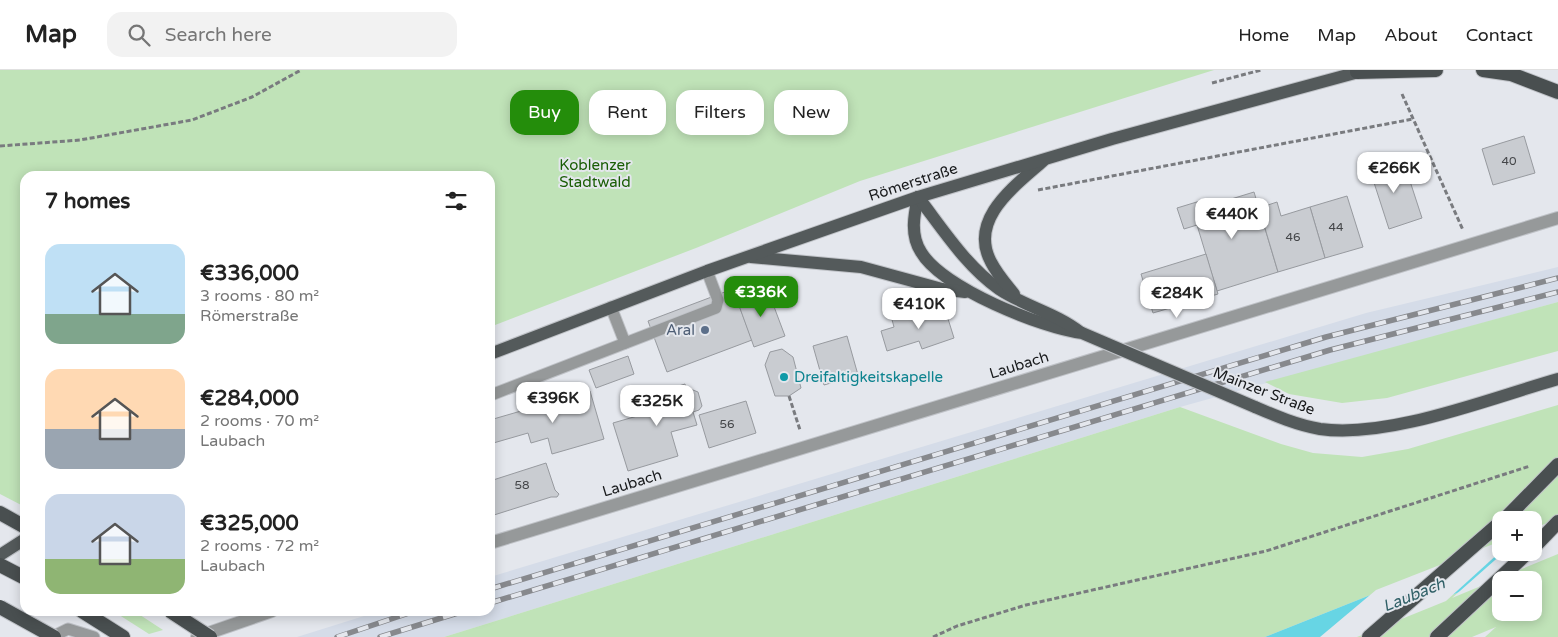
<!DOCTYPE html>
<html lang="en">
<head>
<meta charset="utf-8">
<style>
	body { margin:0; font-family:"Varela Round",sans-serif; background:#f2f2f2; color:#222; height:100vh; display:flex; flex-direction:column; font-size:19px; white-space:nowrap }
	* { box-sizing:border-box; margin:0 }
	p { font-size:16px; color:#767676 }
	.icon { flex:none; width:28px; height:28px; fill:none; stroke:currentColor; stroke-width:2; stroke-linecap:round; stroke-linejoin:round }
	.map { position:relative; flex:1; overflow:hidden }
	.drawer { position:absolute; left:20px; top:101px; width:475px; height:445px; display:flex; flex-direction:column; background:#fff; border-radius:15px; box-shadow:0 2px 12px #0003 }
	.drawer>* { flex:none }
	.hud { position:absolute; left:510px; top:20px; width:475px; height:45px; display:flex; gap:10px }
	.tools { position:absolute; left:1492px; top:441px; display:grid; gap:10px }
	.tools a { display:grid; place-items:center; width:50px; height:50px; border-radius:10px; background:#fff; box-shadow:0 2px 12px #0003; font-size:25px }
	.price { position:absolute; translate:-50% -42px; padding:0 11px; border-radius:10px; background:#fff; color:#222; font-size:16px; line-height:32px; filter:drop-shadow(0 1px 2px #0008) }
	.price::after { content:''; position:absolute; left:50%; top:30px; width:15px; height:11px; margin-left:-8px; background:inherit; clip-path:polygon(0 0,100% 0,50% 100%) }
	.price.selected { background:#248d0b; color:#fff }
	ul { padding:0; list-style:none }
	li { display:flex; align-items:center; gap:15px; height:125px; padding:0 25px }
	li span { display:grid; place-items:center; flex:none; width:140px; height:100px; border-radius:15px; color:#555 }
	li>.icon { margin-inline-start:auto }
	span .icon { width:60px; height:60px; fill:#fffc; stroke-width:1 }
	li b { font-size:21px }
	h2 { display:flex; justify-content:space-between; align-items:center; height:60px; padding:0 25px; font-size:21px }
	.pill { padding:0 18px; border-radius:15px; background:#fff; box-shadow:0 2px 12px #0003; font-size:18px; line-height:45px }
	.pill.selected { background:#248d0b; color:#fff }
	header { display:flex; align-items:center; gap:30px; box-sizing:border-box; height:70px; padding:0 25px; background:#fff; border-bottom:1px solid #e0e0e0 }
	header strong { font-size:24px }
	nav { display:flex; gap:28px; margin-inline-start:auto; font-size:18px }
	.search { width:350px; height:45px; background:#f2f2f2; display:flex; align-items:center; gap:12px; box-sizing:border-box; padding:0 18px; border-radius:15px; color:#767676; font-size:19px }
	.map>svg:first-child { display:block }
	.built { fill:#d5dce8 }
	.green { fill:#c0e3b8; fill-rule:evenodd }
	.water { fill:#67d5e4 }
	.pier { fill:#e4e7ed }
	.building { fill:#c9ccd1; stroke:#979a9f }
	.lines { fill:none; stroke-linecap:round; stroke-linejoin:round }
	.service-casing { stroke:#bfc2c7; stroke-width:13 }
	.minor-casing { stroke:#bfc2c7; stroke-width:14 }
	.primary-casing { stroke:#bfc2c7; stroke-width:14 }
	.trunk-casing { stroke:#bfc2c7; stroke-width:16 }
	.path { stroke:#797b7f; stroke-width:3; stroke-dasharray:5 2.5; stroke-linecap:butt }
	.service { stroke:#96999a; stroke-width:11 }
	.minor { stroke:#96999a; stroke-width:12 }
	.primary { stroke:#545a5b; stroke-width:12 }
	.trunk { stroke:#494f50; stroke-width:14 }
	.rail-casing { stroke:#87898d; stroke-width:5.5 }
	.rail { stroke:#e4e7ed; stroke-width:4; stroke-dasharray:11; stroke-linecap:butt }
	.primary-bridge-casing { stroke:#bfc2c7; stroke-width:14; stroke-linecap:butt }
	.trunk-bridge-casing { stroke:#bfc2c7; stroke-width:16; stroke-linecap:butt }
	.primary-bridge { stroke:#545a5b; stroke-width:12 }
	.trunk-bridge { stroke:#494f50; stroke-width:14 }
	.service-dot { fill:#5c6f8a; stroke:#e4e7ed; stroke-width:2 }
	.culture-dot { fill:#0f9aa8; stroke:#e4e7ed; stroke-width:2 }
	.labels { text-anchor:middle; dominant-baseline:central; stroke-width:4; stroke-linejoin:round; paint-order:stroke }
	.number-label { font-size:12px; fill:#444649 }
	.park-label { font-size:15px; fill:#195d05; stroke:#e4e7ed }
	.street-label { font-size:15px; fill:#181a1c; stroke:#e4e7ed }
	.service-label { font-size:15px; fill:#4e5e75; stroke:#e4e7ed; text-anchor:end }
	.culture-label { font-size:15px; fill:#0d838f; stroke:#e4e7ed; text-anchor:start }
	.water-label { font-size:16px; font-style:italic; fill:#2f5f66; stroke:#e4e7ed }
</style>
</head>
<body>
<header>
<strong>Map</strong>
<div class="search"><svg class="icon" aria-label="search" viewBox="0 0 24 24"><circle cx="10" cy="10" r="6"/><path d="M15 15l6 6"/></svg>Search here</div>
<nav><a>Home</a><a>Map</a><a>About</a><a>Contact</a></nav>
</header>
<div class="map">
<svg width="1558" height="567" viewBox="0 0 1558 567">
	<rect width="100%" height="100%" fill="#e4e7ed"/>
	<!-- built -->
	<polygon class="built" points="1558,197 1558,232 1180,337 444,567 297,567 380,541 490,541 490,507 1366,243"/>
	<!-- green -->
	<g class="green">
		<polygon points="0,0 1214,0 860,111 696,178 490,257 490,106 25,106 25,437 0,424"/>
		<polygon points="1558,232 1558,281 1387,328 1342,333 1289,324 1265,312"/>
		<polygon points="1558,335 1558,451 1534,461 1534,450 1501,450 1501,473 1265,567 444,567 1180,337 1281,374 1313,383 1362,387 1408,379"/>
		<path d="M1558 481V567H1485L1496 557 1472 567H1351ZM1501 510H1534V542H1501Z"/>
		<polygon points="113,541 134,541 163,560 149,564"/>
	</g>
	<!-- water -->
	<polygon class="water" points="1501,473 1501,482 1558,481 1351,567 1265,567"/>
	<!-- pier -->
	<g class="pier">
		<polygon points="1558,449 1558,484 1452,528 1503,483 1534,482 1534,458"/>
		<polygon points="1501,471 1501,481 1446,531 1357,567 1320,567 1376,520"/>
	</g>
	<!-- building -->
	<g class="building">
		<polygon points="1524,66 1535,103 1493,115 1482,79"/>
		<polygon points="1387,85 1394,107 1407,102 1422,148 1389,159 1367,91"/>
		<polygon points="1254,122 1278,202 1217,221 1197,155 1184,159 1177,138 1200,131 1202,138"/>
		<polygon points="1347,126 1363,177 1325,188 1310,137"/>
		<polygon points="1277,132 1281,146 1310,137 1325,188 1278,202 1259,138"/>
		<polygon points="1206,184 1218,224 1153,243 1141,204"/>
		<polygon points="738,217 742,228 737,230 752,270 667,302 648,251"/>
		<polygon points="767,218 785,266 754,277 737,230"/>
		<polygon points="944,236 954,268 922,279 919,271 887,281 881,261 894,257 891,246 905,241 907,248"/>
		<polygon points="847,266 858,305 824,315 813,276"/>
		<polygon points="782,279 793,287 801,318 789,326 775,326 765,295 770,282"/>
		<polygon points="628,286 634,304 596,318 589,300"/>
		<polygon points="685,314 687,322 693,320 698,322 702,336 699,340 693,342 697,355 671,362 678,386 628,401 613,353 651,342 647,326"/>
		<polygon points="590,321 604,369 552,384 548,368 531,373 528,363 490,374 490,350"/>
		<polygon points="746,331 756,363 709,378 699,345"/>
		<polygon points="546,393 555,420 559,424 557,427 551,427 494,445 490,436 490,411"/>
	</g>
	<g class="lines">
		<!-- service casing -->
		<g class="service-casing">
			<g id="service">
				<polyline points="611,237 625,273"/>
				<polyline points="491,325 716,238 718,230 707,201"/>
				<polyline points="52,567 68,559 94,567"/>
			</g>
		</g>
		<!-- minor casing -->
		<g class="minor-casing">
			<g id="minor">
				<polyline points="490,473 1558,148"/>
				<polyline points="197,567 272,541"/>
			</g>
		</g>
		<!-- primary casing -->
		<g class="primary-casing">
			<g id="primary">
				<path d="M918 127C914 145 910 165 921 182 942 218 1042 258 1082 263"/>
				<path d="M918 127C942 158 966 196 999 219 1024 236 1056 243 1080 262"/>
				<polyline points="751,187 861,197 942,219 965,222"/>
				<path d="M1014 224C1006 214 997 204 991 192 968 149 1015 116 1043 91"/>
				<polyline points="490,284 707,201 918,127 1112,69 1366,0"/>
				<path d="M1255 337C1276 346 1297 355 1320 359 1388 369 1491 328 1558 309"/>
				<polyline points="0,485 25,469"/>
			</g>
		</g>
		<!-- trunk casing -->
		<g class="trunk-casing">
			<g id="trunk">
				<polyline points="1483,0 1511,4 1558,22"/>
				<polyline points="1357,2 1436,0"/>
				<polyline points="0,443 25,457"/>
				<polyline points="1504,450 1558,395"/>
				<polyline points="1534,477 1558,452"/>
				<polyline points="0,495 25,508"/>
				<polyline points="82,541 123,567"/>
				<polyline points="1369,567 1501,452"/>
				<polyline points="1437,567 1528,482"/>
			</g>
		</g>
		<!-- path -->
		<g class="path">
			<polyline points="1212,13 1261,0"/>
			<polyline points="1402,24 1463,160"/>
			<polyline points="0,76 80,70 192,50 252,27 301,0"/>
			<polyline points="1038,120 1413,49"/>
			<polyline points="789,326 800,360"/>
			<polyline points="933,567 957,556 1026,535 1266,481 1530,396"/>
		</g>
		<!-- service -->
		<use href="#service" class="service"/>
		<!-- minor -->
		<use href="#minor" class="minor"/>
		<!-- primary -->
		<use href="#primary" class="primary"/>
		<!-- trunk -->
		<use href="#trunk" class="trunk"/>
		<!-- rail casing -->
		<g class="rail-casing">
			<g id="rail">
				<polyline points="490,519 1326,267 1558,208"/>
				<polyline points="490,533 1330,280 1558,222"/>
				<polyline points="337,567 415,541"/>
				<polyline points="380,567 464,541"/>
			</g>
		</g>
		<!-- rail -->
		<use href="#rail" class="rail"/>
		<!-- primary-bridge casing -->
		<g class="primary-bridge-casing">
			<polyline id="primary-bridge" points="1082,263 1255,337"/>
		</g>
		<!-- trunk-bridge casing -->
		<g class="trunk-bridge-casing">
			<g id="trunk-bridge">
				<polyline points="0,537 54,567"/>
				<polyline points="170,541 210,567"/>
			</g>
		</g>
		<!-- primary-bridge -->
		<use href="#primary-bridge" class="primary-bridge"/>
		<!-- trunk-bridge -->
		<use href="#trunk-bridge" class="trunk-bridge"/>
	</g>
	<!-- markers -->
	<circle class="service-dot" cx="705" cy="260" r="5"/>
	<circle class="culture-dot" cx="784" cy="307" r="5"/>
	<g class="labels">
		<!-- number labels -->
		<g class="number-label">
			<text x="1509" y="91">40</text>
			<text x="1336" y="157">44</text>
			<text x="1293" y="167">46</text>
			<text x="727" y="354">56</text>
			<text x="522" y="415">58</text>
		</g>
		<!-- park labels -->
		<g class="park-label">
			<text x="595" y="95">Koblenzer<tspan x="595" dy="17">Stadtwald</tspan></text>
		</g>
		<!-- street labels -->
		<g class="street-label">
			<text transform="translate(913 112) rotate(-18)">Römerstraße</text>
			<text transform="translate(1019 295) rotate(-17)">Laubach</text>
			<text transform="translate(1264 321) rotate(21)">Mainzer Straße</text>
			<text transform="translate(632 413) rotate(-17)">Laubach</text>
		</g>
		<!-- service labels -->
		<g class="service-label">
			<text x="695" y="260">Aral</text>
		</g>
		<!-- culture labels -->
		<g class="culture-label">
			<text x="794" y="307">Dreifaltigkeitskapelle</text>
		</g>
		<!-- water labels -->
		<g class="water-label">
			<text transform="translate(1414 525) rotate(-22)">Laubach</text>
		</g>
	</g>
</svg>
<div class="tools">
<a>+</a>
<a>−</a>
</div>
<b class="price" style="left:1394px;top:124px">€266K</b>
<b class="price" style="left:1232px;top:170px">€440K</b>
<b class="price selected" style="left:761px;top:248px">€336K</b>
<b class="price" style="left:1177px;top:249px">€284K</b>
<b class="price" style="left:919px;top:260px">€410K</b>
<b class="price" style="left:553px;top:354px">€396K</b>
<b class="price" style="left:657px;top:357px">€325K</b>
<div class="hud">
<a class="pill selected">Buy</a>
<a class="pill">Rent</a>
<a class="pill">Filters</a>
<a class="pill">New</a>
</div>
<section class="drawer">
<h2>7 homes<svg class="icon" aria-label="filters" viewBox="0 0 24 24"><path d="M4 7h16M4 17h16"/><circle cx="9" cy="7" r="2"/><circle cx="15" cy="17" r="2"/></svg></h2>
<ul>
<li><span style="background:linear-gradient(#bfe0f5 70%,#7fa58c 0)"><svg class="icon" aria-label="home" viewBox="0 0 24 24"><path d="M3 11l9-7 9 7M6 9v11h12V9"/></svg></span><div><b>€336,000</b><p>3 rooms · 80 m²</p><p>Römerstraße</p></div></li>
<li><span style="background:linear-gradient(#ffd9b3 60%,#9aa5b1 0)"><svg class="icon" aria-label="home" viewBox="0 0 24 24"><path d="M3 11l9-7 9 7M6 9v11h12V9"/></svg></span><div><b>€284,000</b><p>2 rooms · 70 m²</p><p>Laubach</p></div></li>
<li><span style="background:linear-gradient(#c9d6e8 65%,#8fb573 0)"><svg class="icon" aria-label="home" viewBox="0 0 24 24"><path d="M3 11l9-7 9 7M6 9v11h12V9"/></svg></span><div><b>€325,000</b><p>2 rooms · 72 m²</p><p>Laubach</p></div></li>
</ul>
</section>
</div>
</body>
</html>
